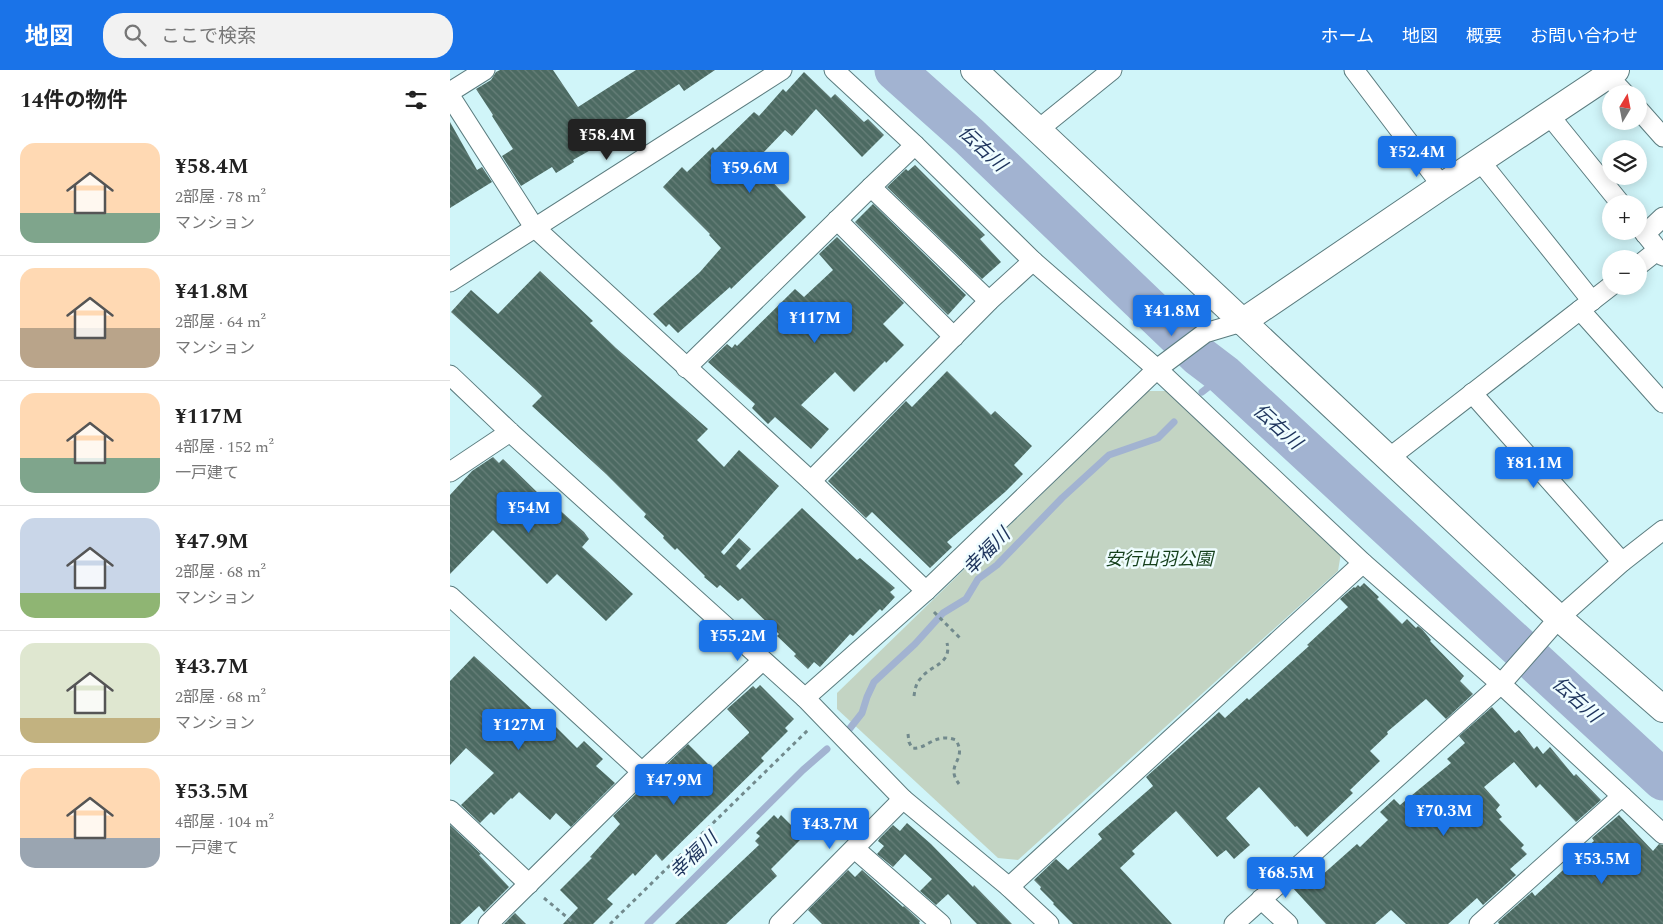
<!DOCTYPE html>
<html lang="ja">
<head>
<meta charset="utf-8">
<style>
	body { margin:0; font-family:Spectral,"Noto Sans JP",serif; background:#f2f2f2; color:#222; height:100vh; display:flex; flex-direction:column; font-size:19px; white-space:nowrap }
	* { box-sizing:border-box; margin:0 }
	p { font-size:16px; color:#767676 }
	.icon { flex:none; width:28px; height:28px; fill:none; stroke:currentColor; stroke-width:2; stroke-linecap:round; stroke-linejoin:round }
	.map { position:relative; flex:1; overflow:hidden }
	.panel { display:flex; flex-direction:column; background:#fff; width:450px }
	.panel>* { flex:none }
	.needle { width:32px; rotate:10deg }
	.buttons { position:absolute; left:1152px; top:15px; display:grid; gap:10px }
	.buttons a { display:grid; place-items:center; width:45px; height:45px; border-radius:50%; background:#fff; box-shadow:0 2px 12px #0003; font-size:25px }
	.price { position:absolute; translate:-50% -42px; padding:0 11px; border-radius:5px; background:#1a73e8; color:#fff; font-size:16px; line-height:32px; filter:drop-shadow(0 1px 2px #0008) }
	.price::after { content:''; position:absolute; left:50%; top:30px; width:15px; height:11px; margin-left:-8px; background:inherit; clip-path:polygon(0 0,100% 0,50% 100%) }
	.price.on { background:#222; color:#fff }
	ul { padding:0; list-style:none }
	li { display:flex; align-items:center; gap:15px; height:125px; padding:0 20px }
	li+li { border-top:1px solid #e0e0e0 }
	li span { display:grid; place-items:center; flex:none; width:140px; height:100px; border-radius:15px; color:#555 }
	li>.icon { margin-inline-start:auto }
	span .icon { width:60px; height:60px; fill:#fffc; stroke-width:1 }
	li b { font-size:21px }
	h2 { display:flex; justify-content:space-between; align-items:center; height:60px; padding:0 20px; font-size:21px }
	header { display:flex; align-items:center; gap:30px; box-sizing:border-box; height:70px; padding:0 25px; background:#1a73e8; color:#fff }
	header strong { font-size:24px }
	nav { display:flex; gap:28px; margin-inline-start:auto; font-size:18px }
	.search { width:350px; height:45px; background:#f2f2f2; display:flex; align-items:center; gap:12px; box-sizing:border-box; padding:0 18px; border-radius:20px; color:#767676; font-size:19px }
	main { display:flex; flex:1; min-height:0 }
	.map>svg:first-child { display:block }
	.park { fill:#c3d4c3 }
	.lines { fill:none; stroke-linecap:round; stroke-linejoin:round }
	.stream { stroke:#a2b3d1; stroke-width:7 }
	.river { stroke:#a2b3d1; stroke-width:41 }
	.building { fill:url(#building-back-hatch) }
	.street-casing { stroke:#5b7c7f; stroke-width:21 }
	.secondary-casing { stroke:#5b7c7f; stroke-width:28 }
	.path { stroke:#728a8d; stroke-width:3; stroke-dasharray:4 4; stroke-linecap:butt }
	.street { stroke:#fff; stroke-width:19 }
	.secondary { stroke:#fff; stroke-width:26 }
	.labels { text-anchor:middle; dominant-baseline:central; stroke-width:5; stroke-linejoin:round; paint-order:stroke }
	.park-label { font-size:18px; font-style:italic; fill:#143f1b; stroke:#effdff }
	.water-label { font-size:19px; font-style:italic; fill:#1d335c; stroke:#effdff }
</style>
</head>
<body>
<header>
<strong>地図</strong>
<div class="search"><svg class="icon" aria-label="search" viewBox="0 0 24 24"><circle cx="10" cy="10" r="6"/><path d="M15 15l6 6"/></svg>ここで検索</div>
<nav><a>ホーム</a><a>地図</a><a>概要</a><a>お問い合わせ</a></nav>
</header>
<main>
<section class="panel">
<h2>14件の物件<svg class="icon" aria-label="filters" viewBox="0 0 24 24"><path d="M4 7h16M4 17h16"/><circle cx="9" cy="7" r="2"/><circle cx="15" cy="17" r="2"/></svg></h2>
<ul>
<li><span style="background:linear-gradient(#ffd9b3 70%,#7fa58c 0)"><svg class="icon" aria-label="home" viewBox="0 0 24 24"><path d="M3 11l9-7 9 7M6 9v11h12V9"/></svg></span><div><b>¥58.4M</b><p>2部屋 · 78 m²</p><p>マンション</p></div></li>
<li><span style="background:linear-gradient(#ffd9b3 60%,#b9a48a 0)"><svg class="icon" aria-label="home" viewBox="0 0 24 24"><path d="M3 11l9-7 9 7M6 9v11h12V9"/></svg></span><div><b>¥41.8M</b><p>2部屋 · 64 m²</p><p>マンション</p></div></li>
<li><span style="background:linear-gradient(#ffd9b3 65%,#7fa58c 0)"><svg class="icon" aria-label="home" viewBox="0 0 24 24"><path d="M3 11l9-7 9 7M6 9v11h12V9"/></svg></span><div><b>¥117M</b><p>4部屋 · 152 m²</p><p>一戸建て</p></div></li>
<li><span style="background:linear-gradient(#c9d6e8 75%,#8fb573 0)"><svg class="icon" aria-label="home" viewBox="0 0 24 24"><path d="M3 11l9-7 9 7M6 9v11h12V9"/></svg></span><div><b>¥47.9M</b><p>2部屋 · 68 m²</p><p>マンション</p></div></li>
<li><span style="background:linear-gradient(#dfe7d0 75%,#c2b280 0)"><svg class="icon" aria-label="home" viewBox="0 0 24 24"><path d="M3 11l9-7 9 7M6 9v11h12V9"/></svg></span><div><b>¥43.7M</b><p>2部屋 · 68 m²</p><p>マンション</p></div></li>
<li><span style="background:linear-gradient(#ffd9b3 70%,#9aa5b1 0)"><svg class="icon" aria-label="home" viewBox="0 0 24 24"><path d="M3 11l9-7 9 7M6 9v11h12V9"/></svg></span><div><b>¥53.5M</b><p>4部屋 · 104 m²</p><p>一戸建て</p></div></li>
</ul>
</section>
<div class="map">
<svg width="1213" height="854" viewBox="0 0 1213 854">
	<defs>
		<pattern id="building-back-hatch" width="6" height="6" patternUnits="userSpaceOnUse" patternTransform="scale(1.25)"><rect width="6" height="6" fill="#4c6a62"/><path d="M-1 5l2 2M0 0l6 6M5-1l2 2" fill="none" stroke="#68807a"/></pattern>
	</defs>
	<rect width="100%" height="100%" fill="#d0f5f9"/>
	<!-- park -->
	<polygon class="park" points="698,321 719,321 891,483 888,501 568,790 548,788 387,639 387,623"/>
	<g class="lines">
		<!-- stream -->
		<g class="stream">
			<polyline points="752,322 774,305"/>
			<polyline points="397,662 412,643 417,627 424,612 465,574 493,543 516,529 528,509 547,495 612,428 659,385 708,368 724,352"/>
			<polyline points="198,854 353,700 377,679"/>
		</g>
		<!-- river -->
		<polyline class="river" points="445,0 519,66 749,286 774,305 1213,710"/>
	</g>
	<!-- building -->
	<g class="building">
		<polygon points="50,0 103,0 128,37 186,0 265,0 234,21 229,14 162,58 167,65 123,90 124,92 106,103 102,97 71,116 52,86 63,79 42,46 43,45 26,19 41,10 46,2"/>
		<polygon points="354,2 381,28 385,24 414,52 418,49 434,65 412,87 366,39 342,66 335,60 312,84 322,95 314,103 356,147 281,219 280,217 228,263 219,254 216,257 203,244 250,202 271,178 259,165 260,164 213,117 232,97 237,102 263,77 265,80 304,42 309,46 333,19 336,22"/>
		<polygon points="0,52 27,100 32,97 42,112 0,138"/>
		<polygon points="465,95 535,165 530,169 551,192 532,209 437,117 456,99 458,101"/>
		<polygon points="423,134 516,225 498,245 405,152"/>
		<polygon points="387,167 454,233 433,254 454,275 436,293 435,291 404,322 385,302 351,335 379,359 361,379 325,347 318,354 302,338 305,334 258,292 277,274 282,278 285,274 287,276 345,219 354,227 383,200 369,184"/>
		<polygon points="90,201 143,251 140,253 166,278 258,359 247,370 274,397 289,380 329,416 271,482 274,485 289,468 301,479 286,496 290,500 352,438 407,490 410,488 445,518 440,522 445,527 432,541 430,539 403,566 400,564 370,597 364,592 358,599 344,586 346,584 327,566 329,564 292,528 288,531 270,515 267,518 254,507 255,506 227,478 225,480 213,468 214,466 194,447 196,444 156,404 82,336 92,326 86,320 1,242 21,220 48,244"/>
		<polygon points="497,301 541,345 545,341 582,376 564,395 573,404 555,422 497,472 502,477 480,498 422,442 416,448 378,411 456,331 462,337"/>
		<polygon points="43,387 49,393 53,389 91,426 92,424 134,462 139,469 132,477 183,524 156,551 107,504 97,514 43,460 0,504 0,425 22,401"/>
		<polygon points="914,513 929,527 927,529 952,554 957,549 966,558 968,556 972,559 981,570 980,571 1014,606 1010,611 1023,624 996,649 976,629 937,662 938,664 920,681 930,691 900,720 903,723 857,767 847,756 845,757 809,717 776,748 800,775 784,789 776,780 767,787 726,741 682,781 685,784 670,798 722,854 623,854 603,834 604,833 590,819 591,817 584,810 606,789 618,800 652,769 648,764 703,716 696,707 769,642 775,648 797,628 799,630 859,576 857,575 898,537 890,529 904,517 905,518 908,515 910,517"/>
		<polygon points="24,586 98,654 100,651 127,678 134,671 153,689 146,696 165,713 121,757 106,743 100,750 69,722 62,729 61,728 44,745 41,742 30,753 11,735 44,703 16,678 0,695 0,611"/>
		<polygon points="310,615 344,649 335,658 338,661 311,688 314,691 212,791 206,784 185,806 183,803 157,829 163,834 143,854 113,854 128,838 110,820 142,788 140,787 170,754 163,746 238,674 262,698 299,663 299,662 277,639 303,616 306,619"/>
		<polygon points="1042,637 1065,663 1069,660 1084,679 1087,676 1093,684 1100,677 1124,706 1126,704 1151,730 1126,752 1090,714 1086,718 1064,692 1034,717 1050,735 1046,740 1052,747 1049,749 1074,775 1071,778 1077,784 1060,799 1066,805 1033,835 1027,828 998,854 956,854 941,840 925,854 876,854 842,817 863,798 871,806 907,774 910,777 938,750 930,742 944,729 950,735 1001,693 997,689 1015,673 1009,666"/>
		<polygon points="324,745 328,749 331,745 353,767 321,799 327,806 276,854 225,854 309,775 305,771 310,766 306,763"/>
		<polygon points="1169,745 1203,781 1209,774 1213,775 1213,854 1049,854 1048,852 1082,822 1085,826 1138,777 1138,776 1144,771 1142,768"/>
		<polygon points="457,753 481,774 523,817 524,815 562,854 527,854 498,824 486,835 470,821 482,809 455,784 443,797 427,784 434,776 428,771 430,768 443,755 450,761"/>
		<polygon points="0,755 31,784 29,785 59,817 34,842 29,836 10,854 0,854"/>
		<polygon points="398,800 405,807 412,800 453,837 454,836 470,851 469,853 470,854 372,854 358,840"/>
		<polygon points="65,843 76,854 54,854"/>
	</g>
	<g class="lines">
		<!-- street casing -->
		<g class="street-casing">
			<g id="street">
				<polyline points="384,0 465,75 583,191 707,299 913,493 1051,614 1213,764"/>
				<polyline points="904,0 992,116"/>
				<polyline points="1158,6 1175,24"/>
				<polyline points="0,22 35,0"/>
				<polyline points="0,26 84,157 361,411 476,521"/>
				<polyline points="1189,40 1213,67"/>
				<polyline points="1099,45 1171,134"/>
				<polyline points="589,59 662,0"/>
				<polyline points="1030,91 1142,231"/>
				<polyline points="421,117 539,231"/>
				<polyline points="387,150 504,267"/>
				<polyline points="1189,156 1213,186"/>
				<polyline points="1195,164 1213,147"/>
				<polyline points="1189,195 1208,180"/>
				<polyline points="0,212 332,0"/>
				<polyline points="1130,240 1213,333"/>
				<polyline points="236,298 421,117 465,75"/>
				<polyline points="0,305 60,362 355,628 453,729 559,817 599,854"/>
				<polyline points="1022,323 1172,492"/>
				<polyline points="939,388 1161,216"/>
				<polyline points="0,402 60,362"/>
				<polyline points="361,411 539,231 583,191"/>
				<polyline points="0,526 192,702"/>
				<polyline points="355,628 476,521 707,299 755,263 792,252"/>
				<polyline points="0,740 79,814"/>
				<polyline points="405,779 491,854"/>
				<polyline points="559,817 913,493"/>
				<polyline points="811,829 838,854"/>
				<polyline points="38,854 192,702 312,591"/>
				<polyline points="329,854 453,729"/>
				<polyline points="784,854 1051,614 1109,548 1172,492 1213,460"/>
				<polyline points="1029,854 1172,726"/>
			</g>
		</g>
		<!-- secondary casing -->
		<g class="secondary-casing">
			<g id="secondary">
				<polyline points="524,0 1109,548 1213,639"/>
				<polyline points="792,252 992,116 1166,0"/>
			</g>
		</g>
		<!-- path -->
		<g class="path">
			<polyline points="484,542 510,568"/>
			<path d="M464 626C465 619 466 613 471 608 481 595 502 594 497 573"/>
			<path d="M458 664 459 672 462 678C477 680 484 662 506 670 518 691 494 694 509 714"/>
			<polyline points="94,828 125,854"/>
			<polyline points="160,854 358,660"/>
		</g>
		<!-- street -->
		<use href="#street" class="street"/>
		<!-- secondary -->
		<use href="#secondary" class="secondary"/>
	</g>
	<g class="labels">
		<!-- park labels -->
		<g class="park-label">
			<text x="709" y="489">安行出羽公園</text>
		</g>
		<!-- water labels -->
		<g class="water-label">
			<text transform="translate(532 79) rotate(43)">伝右川</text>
			<text transform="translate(827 357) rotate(42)">伝右川</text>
			<text transform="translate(537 482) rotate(-45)">幸福川</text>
			<text transform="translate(1126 630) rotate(42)">伝右川</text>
			<text transform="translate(244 786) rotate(-44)">幸福川</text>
		</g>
	</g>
</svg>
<div class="buttons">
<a><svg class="needle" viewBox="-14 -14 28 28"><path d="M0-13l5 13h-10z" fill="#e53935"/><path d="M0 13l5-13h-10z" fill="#767676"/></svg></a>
<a><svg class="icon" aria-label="layers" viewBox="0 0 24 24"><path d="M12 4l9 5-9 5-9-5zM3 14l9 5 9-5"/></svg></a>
<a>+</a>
<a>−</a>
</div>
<b class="price on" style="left:157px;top:91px">¥58.4M</b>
<b class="price" style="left:967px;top:108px">¥52.4M</b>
<b class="price" style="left:300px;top:124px">¥59.6M</b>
<b class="price" style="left:722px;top:267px">¥41.8M</b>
<b class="price" style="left:365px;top:274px">¥117M</b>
<b class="price" style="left:1084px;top:419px">¥81.1M</b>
<b class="price" style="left:79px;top:464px">¥54M</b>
<b class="price" style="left:288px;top:592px">¥55.2M</b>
<b class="price" style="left:69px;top:681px">¥127M</b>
<b class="price" style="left:224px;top:736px">¥47.9M</b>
<b class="price" style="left:994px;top:767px">¥70.3M</b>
<b class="price" style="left:380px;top:780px">¥43.7M</b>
<b class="price" style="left:1152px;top:815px">¥53.5M</b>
<b class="price" style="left:836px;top:829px">¥68.5M</b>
</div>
</main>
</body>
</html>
